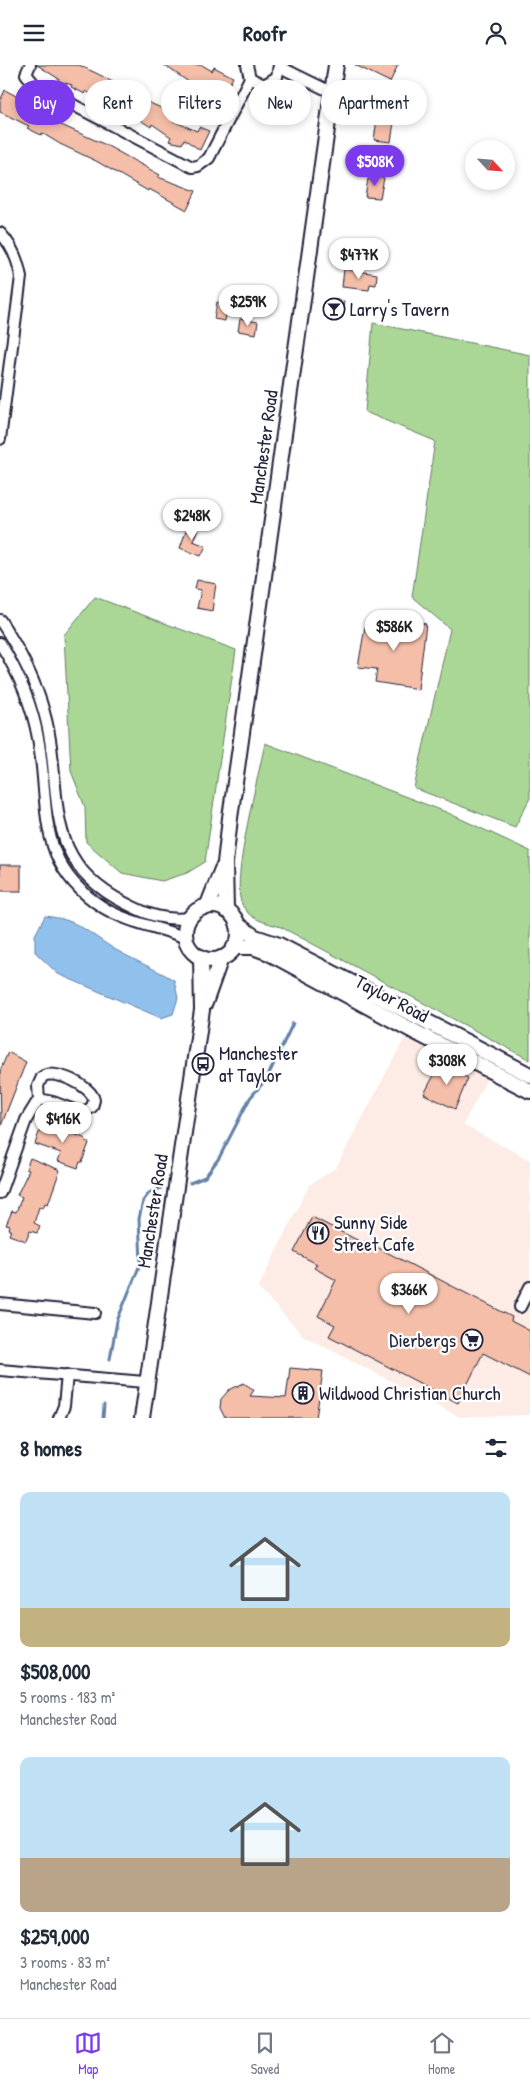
<!DOCTYPE html>
<html lang="en">
<head>
<meta charset="utf-8">
<style>
	body { margin:0; font-family:"Patrick Hand",sans-serif; background:#f2f2f3; color:#1f2937; height:100vh; display:flex; flex-direction:column; font-size:19px; white-space:nowrap }
	* { box-sizing:border-box; margin:0 }
	p { font-size:16px; color:#747a83 }
	.icon { flex:none; width:28px; height:28px; fill:none; stroke:currentColor; stroke-width:2; stroke-linecap:round; stroke-linejoin:round }
	.map { position:relative; height:1353px; overflow:hidden }
	.drawer { display:flex; flex-direction:column; background:#fff; flex:1 }
	.drawer>* { flex:none }
	.top-card { position:absolute; left:15px; top:15px; width:500px; height:45px; display:flex; gap:10px }
	.needle { width:32px; rotate:116deg }
	.buttons { position:absolute; left:465px; top:75px; display:grid; gap:10px }
	.buttons a { display:grid; place-items:center; width:50px; height:50px; border-radius:50%; background:#fff; box-shadow:0 2px 8px #0003; font-size:25px }
	.price { position:absolute; translate:-50% -42px; padding:0 11px; border-radius:18px; background:#fff; color:#222; font-size:16px; line-height:32px; filter:drop-shadow(0 1px 2px #0008) }
	.price::after { content:''; position:absolute; left:50%; top:30px; width:15px; height:11px; margin-left:-8px; background:inherit; clip-path:polygon(0 0,100% 0,50% 100%) }
	.price.current { background:#7c3aed; color:#fff }
	ul { padding:0; list-style:none }
	li { display:grid; align-content:center; gap:10px; height:265px; padding:0 20px }
	li span { display:grid; place-items:center; height:155px; border-radius:10px; color:#555 }
	li>.icon { margin-inline-start:auto }
	span .icon { width:90px; height:90px; fill:#fffc; stroke-width:1 }
	li b { font-size:21px }
	h2 { display:flex; justify-content:space-between; align-items:center; height:60px; padding:0 20px; font-size:21px }
	.pill { padding:0 18px; border-radius:22px; background:#fff; box-shadow:0 2px 8px #0003; font-size:18px; line-height:45px }
	.pill.current { background:#7c3aed; color:#fff }
	header { display:flex; justify-content:space-between; align-items:center; height:65px; padding:0 20px; background:#fff; font-size:22px; font-weight:700 }
	.menu { display:flex; justify-content:space-around; align-items:center; height:70px; border-top:1px solid #e0e1e3; background:#fff; font-size:14px; color:#747a83 }
	.menu a { display:grid; justify-items:center; gap:2px }
	.menu .current { color:#7c3aed }
	.map>svg:first-child { display:block }
	.built { fill:#fcece5 }
	.green { fill:#aad796; stroke:#667c68 }
	.water { fill:#90c1ec; stroke:#6481a5 }
	.lines { fill:none; stroke-linecap:round; stroke-linejoin:round }
	.stream { stroke:#6481a5; stroke-width:3 }
	.building { fill:#f4bea8; stroke:#22223b }
	.minor-casing { stroke:#22223b; stroke-width:14 }
	.tertiary-casing { stroke:#22223b; stroke-width:18 }
	.minor { stroke:#fff; stroke-width:10 }
	.tertiary { stroke:#fff; stroke-width:14 }
	.labels { text-anchor:middle; dominant-baseline:central; stroke-width:4.5; stroke-linejoin:round; paint-order:stroke }
	.poi-label { font-size:19px; fill:#22223b; stroke:#fff; text-anchor:start }
	.street-label { font-size:19px; fill:#22223b; stroke:#fff }
</style>
</head>
<body>
<header><svg class="icon" aria-label="menu" viewBox="0 0 24 24"><path d="M4 6h16M4 12h16M4 18h16"/></svg>Roofr<svg class="icon" aria-label="person" viewBox="0 0 24 24"><circle cx="12" cy="8" r="4"/><path d="M4 21q1-7 8-7t8 7"/></svg></header>
<div class="map">
<svg width="530" height="1353" viewBox="0 0 530 1353">
	<rect width="100%" height="100%" fill="#fff"/>
	<filter id="ink" filterUnits="userSpaceOnUse"><feTurbulence type="fractalNoise" baseFrequency=".02" numOctaves="2"/><feDisplacementMap in="SourceGraphic" scale="10" xChannelSelector="R" yChannelSelector="G"/><feConvolveMatrix kernelMatrix="1 2 1 2 8 2 1 2 1" color-interpolation-filters="sRGB"/></filter>
	<g filter="url(#ink)">
		<!-- built -->
		<polygon class="built" points="405,972 487,1014 463,1060 530,1095 530,1350 460,1352 304,1271 258,1223 309,1120 336,1103"/>
		<!-- green -->
		<g class="green">
			<polygon points="373,258 530,290 530,733 515,762 414,723 450,564 412,532 435,376 365,347"/>
			<polygon points="95,532 236,585 205,797 187,808 162,816 122,808 86,777 85,742 71,706 64,570"/>
			<path d="M265 678 446 747 530 786V995L281 862C264 857 248 855 241 837 232 812 259 709 265 678Z"/>
		</g>
		<!-- water -->
		<path class="water" d="M45 851C77 855 82 863 108 880 128 893 152 902 174 915L178 933 173 949 161 953 58 909 35 887V870Z"/>
		<g class="lines">
			<!-- stream -->
			<g class="stream">
				<polyline points="190,1118 205,1112 219,1093 250,1033 267,1013 293,958"/>
				<polyline points="110,1294 117,1256 141,1197 139,1154 143,1136 149,1128 161,1123"/>
				<polyline points="103,1353 104,1340"/>
			</g>
		</g>
		<!-- building -->
		<g class="building">
			<polygon points="37,0 79,0 100,10 113,17 111,21 159,42 174,52 173,56 197,66 199,62 209,66 200,85 184,74 182,79 169,76 171,72 152,59 151,62 140,55 122,50 124,47 106,40 86,26 85,29 71,22 72,20 58,16 59,14"/>
			<polygon points="164,0 202,0 212,6 214,2 233,12 217,44 198,33 202,26"/>
			<polygon points="355,0 398,0 390,17"/>
			<polygon points="5,25 53,51 50,55 106,80 160,110 158,112 196,126 187,145 149,124 148,126 96,96 60,79 42,68 41,70 27,63 29,61 0,47 0,36"/>
			<polygon points="378,47 395,50 391,77 374,75"/>
			<polygon points="372,111 384,113 380,133 365,132 368,114 372,115"/>
			<polygon points="344,204 377,209 376,220 370,219 369,225 342,222"/>
			<polygon points="336,234 344,236 342,253 324,251 327,238 335,238"/>
			<polygon points="217,237 228,239 225,256 214,254"/>
			<polygon points="240,254 258,257 256,269 238,266"/>
			<polygon points="189,457 199,461 193,476 206,481 201,491 180,483"/>
			<polygon points="197,515 216,519 212,546 197,543 201,525 195,524"/>
			<polygon points="382,551 426,559 418,624 375,617 377,604 358,602 365,562 381,565"/>
			<rect x="0" y="800" width="21" height="26"/>
			<polygon points="8,987 26,997 1,1061 0,1006"/>
			<polygon points="440,999 468,1013 455,1044 424,1029"/>
			<polygon points="43,1056 86,1074 85,1076 89,1078 82,1097 80,1097 78,1103 58,1096 61,1088 35,1079"/>
			<polygon points="30,1093 60,1105 48,1139 45,1138 43,1143 39,1142 34,1158 40,1161 37,1168 30,1166 26,1176 9,1170 11,1165 9,1164 10,1161 6,1160 12,1146 16,1147 22,1132 17,1130 29,1105 26,1104"/>
			<polygon points="312,1152 363,1178 365,1176 512,1252 511,1256 530,1266 530,1312 483,1288 458,1338 329,1271 335,1260 318,1251 336,1215 314,1203 317,1199 294,1187"/>
			<polygon points="290,1303 323,1306 316,1353 225,1353 220,1343 221,1334 229,1325 244,1318 254,1325 250,1331 286,1333"/>
		</g>
		<g class="lines">
			<!-- minor casing -->
			<g class="minor-casing">
				<g id="minor">
					<polyline points="30,0 26,9 35,20 192,102 198,101 209,93 250,13"/>
					<polyline points="247,0 250,13 264,20 277,12 279,0"/>
					<polyline points="280,2 331,27"/>
					<path d="M0 168C12 180 18 195 21 212L0 374"/>
					<path d="M0 555C19 584 35 614 44 647 66 724 36 793 125 838 148 850 164 856 190 853"/>
					<path d="M0 578C18 607 32 640 38 673 51 742 33 798 104 843 129 858 159 862 186 873"/>
					<path d="M0 1128 26 1055 39 1034 38 1021 42 1012C54 1003 92 1021 94 1035L92 1042 82 1048 53 1037 39 1034"/>
					<polyline points="0,1239 95,1248"/>
					<polyline points="520,1242 530,1222"/>
					<polyline points="0,1305 145,1317"/>
					<polyline points="59,1353 64,1341 67,1310"/>
				</g>
			</g>
			<!-- tertiary casing -->
			<g class="tertiary-casing">
				<g id="tertiary">
					<circle cx="212" cy="868" r="27"/>
					<polyline points="207,842 222,804"/>
					<polyline points="226,845 225,798 230,753 336,0"/>
					<polyline points="238,860 255,872 279,880 530,1010"/>
					<polyline points="234,882 253,882 269,888 417,968 530,1026"/>
					<polyline points="205,938 221,893"/>
					<polyline points="142,1353 202,945 201,892"/>
				</g>
			</g>
			<!-- minor -->
			<use href="#minor" class="minor"/>
			<!-- tertiary -->
			<use href="#tertiary" class="tertiary"/>
		</g>
	</g>
	<!-- icons -->
	<defs>
		<g id="bar-ring" transform="scale(1.125)"><circle r="9.5" fill="#fff" stroke="#22223b" stroke-width="1.5"/><path d="M-6-5H6L.8 .8V4.5H3.5V6h-7V4.5H-.8V.8Z" fill="#22223b"/></g>
		<g id="bus-ring" transform="scale(1.125)"><circle r="9.5" fill="#fff" stroke="#22223b" stroke-width="1.5"/><path d="M-5-6H5V4H4V6H2V4H-2V6H-4V4H-5ZM-3.5-4V0h7V-4ZM-3.5 1.2v1.5H-2V1.2ZM2 1.2v1.5H3.5V1.2Z" fill="#22223b"/></g>
		<g id="restaurant-ring" transform="scale(1.125)"><circle r="9.5" fill="#fff" stroke="#22223b" stroke-width="1.5"/><path d="M-5-6h1v4h1v-4h1v4h1v-4h1v5L-1.5 .5V6h-2V.5L-5-1ZM5-6V6H3V1.5H1.5Q1.5-4 5-6Z" fill="#22223b"/></g>
		<g id="supermarket-ring" transform="scale(1.125)"><circle r="9.5" fill="#fff" stroke="#22223b" stroke-width="1.5"/><path d="M-6-5.5h2.5l.6 2H6L4.5 2H-2.5L-4.4-4H-6ZM-1.5 3.2a1.3 1.3 0 1 0 .1 0ZM3 3.2a1.3 1.3 0 1 0 .1 0Z" fill="#22223b"/></g>
		<g id="building-ring" transform="scale(1.125)"><circle r="9.5" fill="#fff" stroke="#22223b" stroke-width="1.5"/><path d="M-4-6H4V6H1V3H-1V6H-4ZM-2.5-4.3h1.7v1.8h-1.7ZM.8-4.3h1.7v1.8H.8ZM-2.5-1h1.7V.8h-1.7ZM.8-1h1.7V.8H.8Z" fill="#22223b"/></g>
	</defs>
	<g fill-rule="evenodd">
		<use href="#bar-ring" x="334" y="244"/>
		<use href="#bus-ring" x="203" y="999"/>
		<use href="#restaurant-ring" x="318" y="1168"/>
		<use href="#supermarket-ring" x="472" y="1275"/>
		<use href="#building-ring" x="303" y="1328"/>
	</g>
	<g class="labels">
		<!-- poi labels -->
		<g class="poi-label">
			<text x="350" y="244">Larry's Tavern</text>
			<text x="219" y="988">Manchester<tspan x="219" dy="22">at Taylor</tspan></text>
			<text x="334" y="1157">Sunny Side<tspan x="334" dy="22">Street Cafe</tspan></text>
			<text x="456" y="1275" text-anchor="end">Dierbergs</text>
			<text x="319" y="1328">Wildwood Christian Church</text>
		</g>
		<!-- street labels -->
		<g class="street-label">
			<text transform="translate(263 382) rotate(-82)">Manchester Road</text>
			<text transform="translate(392 933) rotate(28)">Taylor Road</text>
			<text transform="translate(152 1146) rotate(-81)">Manchester Road</text>
		</g>
	</g>
</svg>
<div class="buttons">
<a><svg class="needle" viewBox="-14 -14 28 28"><path d="M0-13l5 13h-10z" fill="#e53935"/><path d="M0 13l5-13h-10z" fill="#747a83"/></svg></a>
</div>
<b class="price current" style="left:375px;top:122px">$508K</b>
<b class="price" style="left:359px;top:215px">$477K</b>
<b class="price" style="left:248px;top:262px">$259K</b>
<b class="price" style="left:192px;top:476px">$248K</b>
<b class="price" style="left:394px;top:587px">$586K</b>
<b class="price" style="left:447px;top:1021px">$308K</b>
<b class="price" style="left:63px;top:1079px">$416K</b>
<b class="price" style="left:409px;top:1250px">$366K</b>
<div class="top-card">
<a class="pill current">Buy</a>
<a class="pill">Rent</a>
<a class="pill">Filters</a>
<a class="pill">New</a>
<a class="pill">Apartment</a>
</div>
</div>
<section class="drawer">
<h2>8 homes<svg class="icon" aria-label="filters" viewBox="0 0 24 24"><path d="M4 7h16M4 17h16"/><circle cx="9" cy="7" r="2"/><circle cx="15" cy="17" r="2"/></svg></h2>
<ul>
<li><span style="background:linear-gradient(#bfe0f5 75%,#c2b280 0)"><svg class="icon" aria-label="home" viewBox="0 0 24 24"><path d="M3 11l9-7 9 7M6 9v11h12V9"/></svg></span><div><b>$508,000</b><p>5 rooms · 183 m²</p><p>Manchester Road</p></div></li>
<li><span style="background:linear-gradient(#bfe0f5 65%,#b9a48a 0)"><svg class="icon" aria-label="home" viewBox="0 0 24 24"><path d="M3 11l9-7 9 7M6 9v11h12V9"/></svg></span><div><b>$259,000</b><p>3 rooms · 83 m²</p><p>Manchester Road</p></div></li>
</ul>
</section>
<nav class="menu">
<a class="current"><svg class="icon" aria-label="map" viewBox="0 0 24 24"><path d="M3 6l6-2 6 2 6-2v14l-6 2-6-2-6 2zM9 4v14M15 6v14"/></svg>Map</a>
<a><svg class="icon" aria-label="saved" viewBox="0 0 24 24"><path d="M7 4h10v16l-5-4-5 4z"/></svg>Saved</a>
<a><svg class="icon" aria-label="home" viewBox="0 0 24 24"><path d="M3 11l9-7 9 7M6 9v11h12V9"/></svg>Home</a>
</nav>
</body>
</html>
